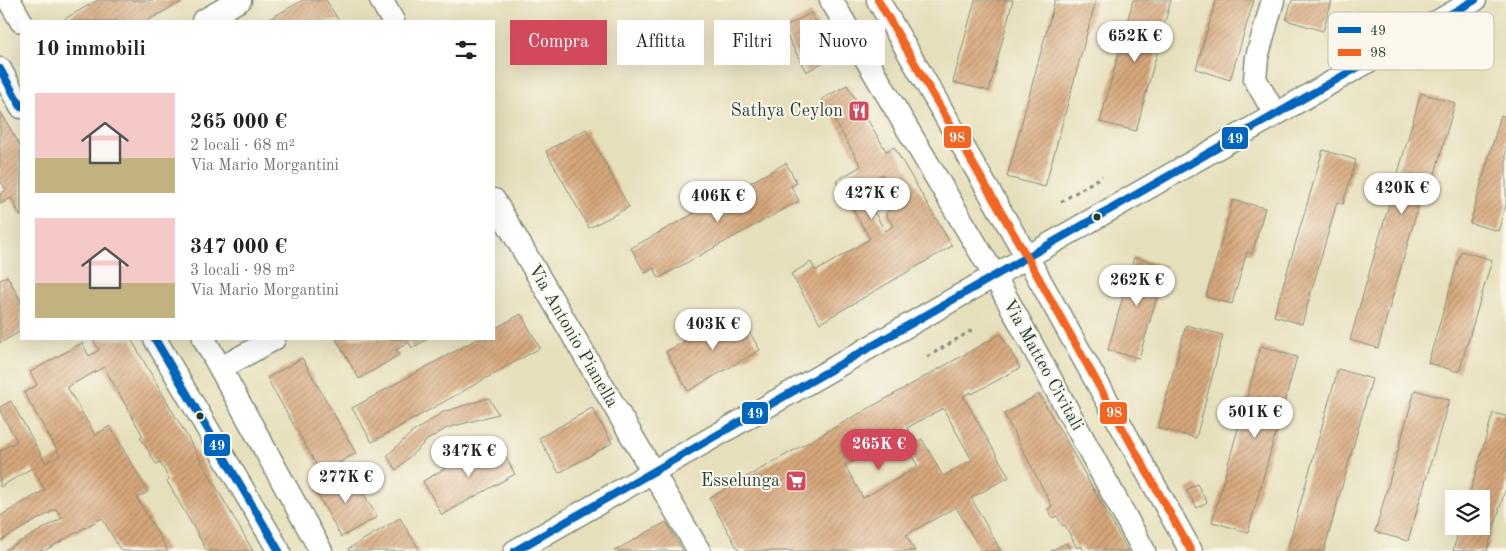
<!DOCTYPE html>
<html lang="it">
<head>
<meta charset="utf-8">
<style>
	body { margin:0; font-family:"Old Standard TT",serif; background:#f6f6f6; color:#222; height:100vh; display:flex; flex-direction:column; font-size:19px; white-space:nowrap }
	* { box-sizing:border-box; margin:0 }
	p { font-size:16px; color:#767676 }
	.icon { flex:none; width:28px; height:28px; fill:none; stroke:currentColor; stroke-width:2; stroke-linecap:round; stroke-linejoin:round }
	.map { position:relative; flex:1; overflow:hidden }
	.details { position:absolute; left:20px; top:20px; width:475px; height:320px; display:flex; flex-direction:column; background:#fff; border-radius:0px; box-shadow:0 5px 20px #0002 }
	.details>* { flex:none }
	.guide { position:absolute; left:510px; top:20px; width:475px; height:45px; display:flex; gap:10px }
	.tools { position:absolute; left:1445px; top:490px; display:grid; gap:10px }
	.tools a { display:grid; place-items:center; width:45px; height:45px; border-radius:0px; background:#fff; box-shadow:0 5px 20px #0002; font-size:25px }
	.price { position:absolute; translate:-50% -42px; padding:0 11px; border-radius:18px; background:#fff; color:#222; font-size:16px; line-height:32px; filter:drop-shadow(0 1px 2px #0008) }
	.price::after { content:''; position:absolute; left:50%; top:30px; width:15px; height:11px; margin-left:-8px; background:inherit; clip-path:polygon(0 0,100% 0,50% 100%) }
	.price.on { background:#d1495b; color:#fff }
	ul { padding:0; list-style:none }
	li { display:flex; align-items:center; gap:15px; height:125px; padding:0 15px }
	li span { display:grid; place-items:center; flex:none; width:140px; height:100px; border-radius:0px; color:#555 }
	li>.icon { margin-inline-start:auto }
	span .icon { width:60px; height:60px; fill:#fffc; stroke-width:1 }
	li b { font-size:21px }
	h2 { display:flex; justify-content:space-between; align-items:center; height:60px; padding:0 15px; font-size:21px }
	.chip { padding:0 18px; border-radius:0px; background:#fff; box-shadow:0 5px 20px #0002; font-size:18px; line-height:45px }
	.chip.on { background:#d1495b; color:#fff }
	.map>svg:first-child { display:block }
	.building { fill:url(#building-hatch); fill-rule:evenodd }
	.lines { fill:none; stroke-linecap:round; stroke-linejoin:round }
	.minor-casing { stroke:#828e78; stroke-width:25 }
	.path { stroke:#828e78; stroke-width:3; stroke-dasharray:4 4; stroke-linecap:butt }
	.minor { stroke:#fff; stroke-width:22 }
	.bus-1-casing { stroke:#fbf7ec; stroke-width:11 }
	.bus-2-casing { stroke:#fbf7ec; stroke-width:11 }
	.bus-1 { stroke:#0065bd; stroke-width:8 }
	.bus-2 { stroke:#f26522; stroke-width:8 }
	.bus-dot { fill:#1f3d34; stroke:#fbf7ec; stroke-width:2 }
	.labels { text-anchor:middle; dominant-baseline:central; stroke-width:4; stroke-linejoin:round; paint-order:stroke }
	.poi-label { font-size:18px; fill:#1f3d34; stroke:#fbf7ec; text-anchor:end }
	.street-label { font-size:18px; fill:#1f3d34; stroke:#fbf7ec }
	.key { fill:#fbf7ec; stroke:#b9bfb5; stroke-width:1 }
	.key-label { font-size:14px; fill:#1f3d34 }
	.line-badge { stroke:#fbf7ec; stroke-width:2 }
	.badge-label { font-size:14px; text-anchor:middle; font-weight:bold; fill:#fff }
</style>
</head>
<body>
<div class="map">
<svg width="1506" height="551" viewBox="0 0 1506 551">
	<defs>
		<pattern id="building-hatch" width="6" height="6" patternUnits="userSpaceOnUse" patternTransform="scale(1.25)"><rect width="6" height="6" fill="#d7a77b"/><path d="M-1 1l2-2M0 6l6-6M5 7l2-2" fill="none" stroke="#ae8966"/></pattern>
	</defs>
	<rect width="100%" height="100%" fill="#fbf7ec"/>
	<filter id="ink" filterUnits="userSpaceOnUse"><feTurbulence type="fractalNoise" baseFrequency=".02" numOctaves="2"/><feDisplacementMap in="SourceGraphic" scale="10" xChannelSelector="R" yChannelSelector="G"/><feConvolveMatrix kernelMatrix="1 2 1 2 8 2 1 2 1" color-interpolation-filters="sRGB"/></filter>
	<filter id="wash" filterUnits="userSpaceOnUse"><feTurbulence type="fractalNoise" baseFrequency=".0096" numOctaves="4" result="noise"/><feDisplacementMap in="SourceGraphic" scale="20" xChannelSelector="R" yChannelSelector="G"/><feGaussianBlur stdDeviation="1.12" result="paint"/><feColorMatrix in="noise" values="0 0 0 0 0 0 0 0 0 0 0 0 0 0 0 0 0 1.4 0 .05"/><feComposite in="paint" operator="in"/></filter>
	<g filter="url(#wash)">
		<rect width="100%" height="100%" fill="#e6dfbb"/>
		<g id="blocks">
			<!-- building -->
			<g class="building">
				<polygon points="98,0 184,0 147,21 61,21"/>
				<polygon points="303,0 326,0 339,21 266,21"/>
				<polygon points="975,0 1013,0 989,91 953,82"/>
				<polygon points="1055,0 1096,0 1045,187 1007,177"/>
				<polygon points="1133,0 1171,0 1136,131 1100,122"/>
				<polygon points="1216,0 1254,0 1230,80 1196,69"/>
				<polygon points="1292,0 1332,0 1323,31 1286,20"/>
				<polygon points="811,13 834,56 806,72 783,28"/>
				<path d="M847 85 886 151 894 147 952 246 820 323 791 274 811 262 816 271 870 239 836 181 861 166 822 99ZM882 174 900 204 885 213 893 226 885 231 860 187Z"/>
				<polygon points="1421,93 1455,103 1431,188 1424,186 1378,348 1350,340"/>
				<polygon points="0,111 21,147 21,217 11,198 0,204 0,194 6,190 0,180"/>
				<polygon points="1501,115 1506,117 1506,205 1498,231 1470,223"/>
				<polygon points="586,129 629,207 589,228 546,151"/>
				<polygon points="1323,150 1356,160 1343,204 1337,202 1302,324 1274,316"/>
				<polygon points="786,163 797,183 791,186 799,201 659,278 654,268 645,273 631,248"/>
				<polygon points="1233,200 1265,208 1252,254 1247,252 1232,304 1206,297"/>
				<polygon points="1461,251 1492,260 1459,372 1428,363"/>
				<polygon points="1134,257 1166,266 1139,358 1108,350"/>
				<polygon points="7,276 21,301 21,331 0,343 0,280"/>
				<polygon points="737,311 760,350 688,391 666,352"/>
				<polygon points="521,314 540,348 372,442 352,408 477,339 494,339 494,329"/>
				<polygon points="1186,325 1223,335 1196,438 1158,428"/>
				<path d="M1001 334 1020 368 972 394 971 392 963 396 1009 477 971 498 1001 551H981L956 507 906 535 915 551H739L709 498ZM943 408 972 460 943 476 922 439 916 442 907 428ZM900 434 918 467 863 498 845 465Z"/>
				<polygon points="93,339 131,339 253,551 207,551 167,481 169,479 160,462 156,464 140,437 143,436 104,367 67,387 95,435 110,426 148,492 137,498 168,551 121,551 102,518 44,551 4,551 62,518 56,509 0,541 0,516 45,490 32,468 0,487 0,451 17,441 0,411 0,407 11,401 46,463 60,455 24,393 37,385 30,372 82,343 89,356 99,350"/>
				<polygon points="336,339 428,339 412,348 409,342 396,350 399,355 359,379"/>
				<polygon points="1261,346 1297,357 1248,532 1212,522"/>
				<polygon points="302,358 356,453 321,473 267,378"/>
				<polygon points="1338,369 1372,379 1324,551 1287,551"/>
				<polygon points="1415,390 1449,400 1408,541 1375,532"/>
				<polygon points="1039,394 1068,444 1128,551 1084,551 1081,546 1077,548 1065,525 1063,526 1057,516 1053,518 1048,509 1052,506 1004,414"/>
				<polygon points="489,398 498,414 447,428 427,440 396,470 387,456 410,434 443,412"/>
				<polygon points="592,408 612,443 559,473 539,438"/>
				<polygon points="1493,413 1506,416 1506,487 1487,551 1453,551 1460,526 1481,526 1481,499 1468,499"/>
				<polygon points="496,440 515,474 442,515 423,481"/>
				<polygon points="350,470 377,517 341,537 315,490"/>
				<polygon points="1197,484 1207,502 1197,508 1186,490"/>
				<polygon points="400,518 420,551 349,551 348,549"/>
				<polygon points="666,522 683,551 614,551"/>
				<polygon points="1066,543 1071,551 1051,551"/>
			</g>
		</g>
	</g>
	<g filter="url(#ink)">
		<use href="#blocks" fill-opacity="0" stroke="#828e78" stroke-width="1"/>
		<g class="lines">
			<!-- minor casing -->
			<g class="minor-casing">
				<g id="minor">
					<polyline points="9,0 21,21"/>
					<polyline points="381,0 393,21"/>
					<polyline points="831,0 994,275 1144,551"/>
					<polyline points="878,0 1027,257 1191,551"/>
					<polyline points="1273,0 1257,57 1255,79 1275,114"/>
					<polyline points="203,21 240,0"/>
					<polyline points="0,69 21,107"/>
					<polyline points="494,200 699,551"/>
					<polyline points="155,339 279,551"/>
					<polyline points="204,339 321,551"/>
					<polyline points="221,368 274,339"/>
					<polyline points="515,551 1475,0"/>
				</g>
			</g>
			<!-- path -->
			<g class="path">
				<polyline points="1061,202 1102,176"/>
				<polyline points="927,357 974,329"/>
			</g>
			<!-- minor -->
			<use href="#minor" class="minor"/>
			<!-- bus-1 casing -->
			<g class="bus-1-casing">
				<g id="bus-1">
					<polyline points="0,69 21,107"/>
					<polyline points="155,339 279,551"/>
					<polyline points="515,551 1475,0"/>
				</g>
			</g>
			<!-- bus-2 casing -->
			<g class="bus-2-casing">
				<polyline id="bus-2" points="878,0 1027,257 1191,551"/>
			</g>
			<!-- bus-1 -->
			<use href="#bus-1" class="bus-1"/>
			<!-- bus-2 -->
			<use href="#bus-2" class="bus-2"/>
		</g>
	</g>
	<!-- icons -->
	<defs>
		<g id="restaurant-square" transform="scale(1.125)"><rect x="-9" y="-9" width="18" height="18" rx="4" fill="#d1495b" stroke="#fbf7ec"/><path d="M-5-6h1v4h1v-4h1v4h1v-4h1v5L-1.5 .5V6h-2V.5L-5-1ZM5-6V6H3V1.5H1.5Q1.5-4 5-6Z" fill="#fff"/></g>
		<g id="supermarket-square" transform="scale(1.125)"><rect x="-9" y="-9" width="18" height="18" rx="4" fill="#d1495b" stroke="#fbf7ec"/><path d="M-6-5.5h2.5l.6 2H6L4.5 2H-2.5L-4.4-4H-6ZM-1.5 3.2a1.3 1.3 0 1 0 .1 0ZM3 3.2a1.3 1.3 0 1 0 .1 0Z" fill="#fff"/></g>
	</defs>
	<g fill-rule="evenodd">
		<use href="#restaurant-square" x="859" y="111"/>
		<use href="#supermarket-square" x="796" y="481"/>
	</g>
	<!-- markers -->
	<g class="bus-dot">
		<circle cx="1097" cy="217" r="4.5"/>
		<circle cx="200" cy="416" r="4.5"/>
	</g>
	<g class="labels">
		<!-- poi labels -->
		<g class="poi-label">
			<text x="843" y="111">Sathya Ceylon</text>
			<text x="780" y="481">Esselunga</text>
		</g>
		<!-- street labels -->
		<g class="street-label">
			<text transform="translate(573 336) rotate(60)">Via Antonio Pianella</text>
			<text transform="translate(1043 365) rotate(61)">Via Matteo Civitali</text>
		</g>
	</g>
	<!-- legend -->
	<rect x="1328" y="12" width="166" height="58" rx="8" class="key"/>
	<rect x="1338" y="27" width="23" height="6" fill="#0065bd"/>
	<rect x="1338" y="49" width="23" height="7" fill="#f26522"/>
	<g class="key-label">
		<text x="1370" y="35">49</text>
		<text x="1370" y="57">98</text>
	</g>
	<g class="line-badge">
		<rect x="943" y="125" width="29" height="24" rx="5" fill="#f26522"/>
		<rect x="1221" y="126" width="28" height="24" rx="5" fill="#0065bd"/>
		<rect x="1099" y="401" width="29" height="24" rx="5" fill="#f26522"/>
		<rect x="741" y="401" width="28" height="24" rx="5" fill="#0065bd"/>
		<rect x="203" y="433" width="28" height="24" rx="5" fill="#0065bd"/>
	</g>
	<g class="badge-label">
		<text x="957" y="142">98</text>
		<text x="1235" y="143">49</text>
		<text x="1114" y="417">98</text>
		<text x="755" y="418">49</text>
		<text x="217" y="450">49</text>
	</g>
</svg>
<div class="tools">
<a><svg class="icon" aria-label="layers" viewBox="0 0 24 24"><path d="M12 4l9 5-9 5-9-5zM3 14l9 5 9-5"/></svg></a>
</div>
<b class="price" style="left:1135px;top:63px">652K €</b>
<b class="price" style="left:1402px;top:215px">420K €</b>
<b class="price" style="left:872px;top:220px">427K €</b>
<b class="price" style="left:718px;top:223px">406K €</b>
<b class="price" style="left:1137px;top:307px">262K €</b>
<b class="price" style="left:713px;top:351px">403K €</b>
<b class="price" style="left:1255px;top:439px">501K €</b>
<b class="price on" style="left:879px;top:471px">265K €</b>
<b class="price" style="left:469px;top:478px">347K €</b>
<b class="price" style="left:346px;top:504px">277K €</b>
<div class="guide">
<a class="chip on">Compra</a>
<a class="chip">Affitta</a>
<a class="chip">Filtri</a>
<a class="chip">Nuovo</a>
</div>
<section class="details">
<h2>10 immobili<svg class="icon" aria-label="filters" viewBox="0 0 24 24"><path d="M4 7h16M4 17h16"/><circle cx="9" cy="7" r="2"/><circle cx="15" cy="17" r="2"/></svg></h2>
<ul>
<li><span style="background:linear-gradient(#f6c9c9 65%,#c2b280 0)"><svg class="icon" aria-label="home" viewBox="0 0 24 24"><path d="M3 11l9-7 9 7M6 9v11h12V9"/></svg></span><div><b>265 000 €</b><p>2 locali · 68 m²</p><p>Via Mario Morgantini</p></div></li>
<li><span style="background:linear-gradient(#f6c9c9 65%,#c2b280 0)"><svg class="icon" aria-label="home" viewBox="0 0 24 24"><path d="M3 11l9-7 9 7M6 9v11h12V9"/></svg></span><div><b>347 000 €</b><p>3 locali · 98 m²</p><p>Via Mario Morgantini</p></div></li>
</ul>
</section>
</div>
</body>
</html>
